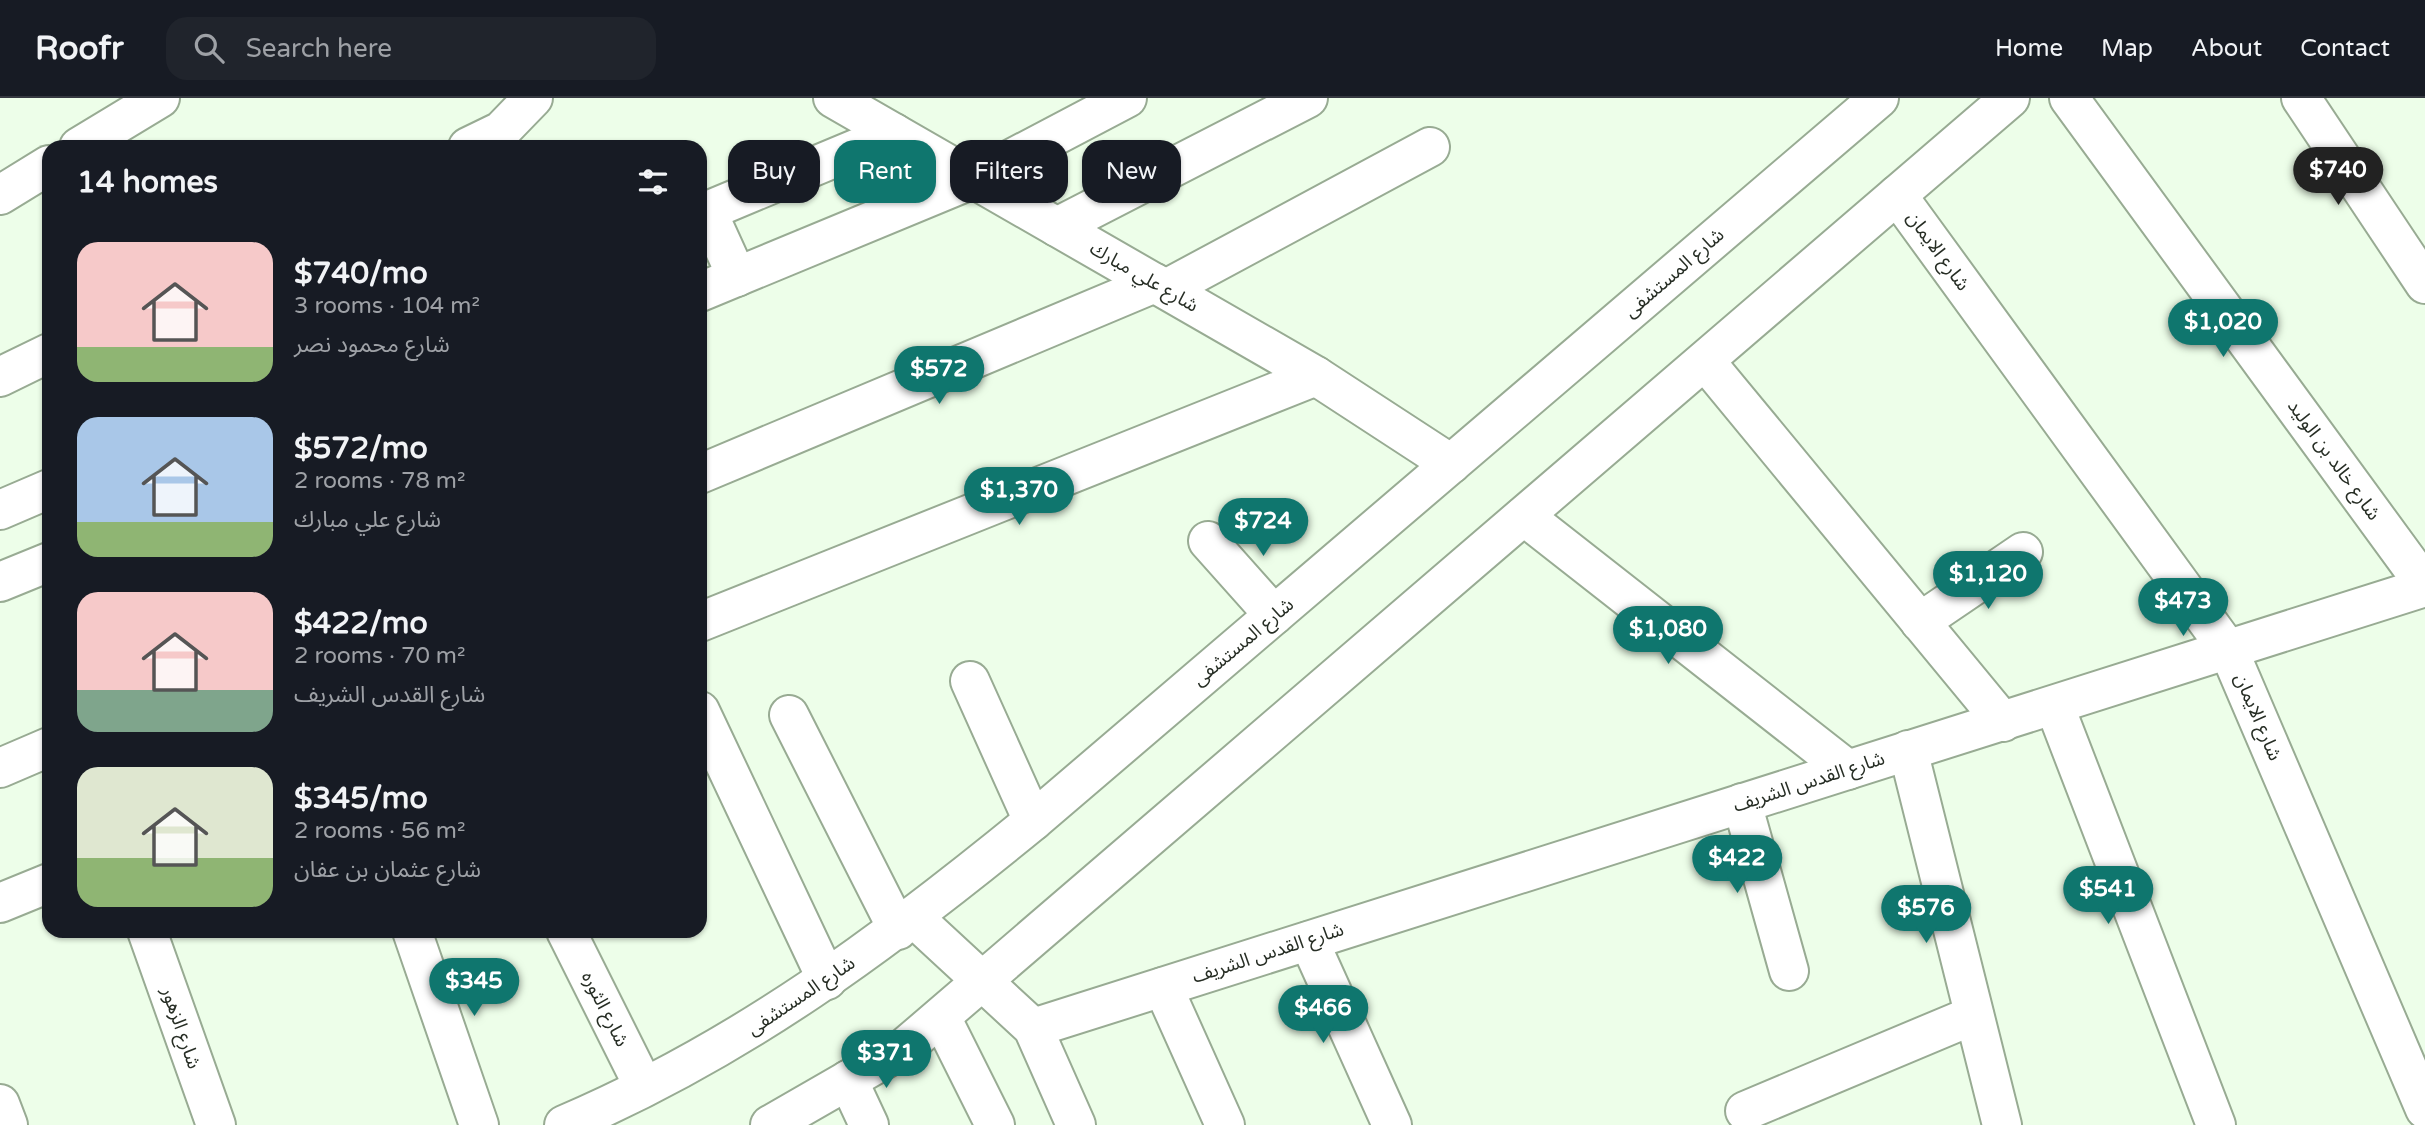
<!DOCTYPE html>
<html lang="en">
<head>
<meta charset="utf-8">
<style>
	body { margin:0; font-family:"Varela Round","Noto Sans Arabic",sans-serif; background:#20242c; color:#f1f3f6; height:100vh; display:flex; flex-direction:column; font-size:26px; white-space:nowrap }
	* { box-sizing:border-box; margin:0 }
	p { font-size:23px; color:#9ea1a6 }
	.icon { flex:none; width:38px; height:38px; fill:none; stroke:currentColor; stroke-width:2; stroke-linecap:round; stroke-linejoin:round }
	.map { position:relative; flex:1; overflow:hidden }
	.sheet { position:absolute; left:42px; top:42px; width:665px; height:798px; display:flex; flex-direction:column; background:#171b24; border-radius:21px; box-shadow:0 2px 5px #0004 }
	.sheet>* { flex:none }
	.top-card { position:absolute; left:728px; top:42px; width:665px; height:63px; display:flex; gap:14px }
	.price { position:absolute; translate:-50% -60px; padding:0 16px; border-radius:24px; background:#0f766e; color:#fff; font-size:23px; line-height:46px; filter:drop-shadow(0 2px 4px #0008) }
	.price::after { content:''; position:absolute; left:50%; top:42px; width:21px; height:16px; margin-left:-10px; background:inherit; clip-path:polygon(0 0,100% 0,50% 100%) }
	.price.on { background:#222; color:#fff }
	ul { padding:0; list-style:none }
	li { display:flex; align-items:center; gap:21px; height:175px; padding:0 35px }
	li span { display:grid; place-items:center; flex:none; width:196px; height:140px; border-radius:21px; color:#555 }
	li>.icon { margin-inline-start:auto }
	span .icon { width:84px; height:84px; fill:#fffc; stroke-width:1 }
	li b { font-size:30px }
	h2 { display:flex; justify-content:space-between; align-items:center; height:84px; padding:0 35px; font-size:30px }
	.pill { padding:0 24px; border-radius:21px; background:#171b24; box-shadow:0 2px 5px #0004; font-size:24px; line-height:63px }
	.pill.on { background:#0f766e; color:#fff }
	header { display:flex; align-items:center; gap:42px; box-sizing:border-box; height:98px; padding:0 35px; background:#171b24; border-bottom:2px solid #363941 }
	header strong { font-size:33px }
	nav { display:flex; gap:38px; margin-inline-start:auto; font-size:24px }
	.search { width:490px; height:63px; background:#20242c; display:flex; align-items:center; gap:18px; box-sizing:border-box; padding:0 24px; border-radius:21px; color:#9ea1a6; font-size:26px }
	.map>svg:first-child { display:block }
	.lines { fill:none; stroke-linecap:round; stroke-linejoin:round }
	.minor-casing { stroke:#98ab93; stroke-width:42 }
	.tertiary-casing { stroke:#98ab93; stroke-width:42 }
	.minor { stroke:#fff; stroke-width:38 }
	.tertiary { stroke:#fff; stroke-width:38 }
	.labels { text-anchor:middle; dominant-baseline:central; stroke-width:7; stroke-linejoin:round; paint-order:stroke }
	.street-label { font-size:19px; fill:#272e25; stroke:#fff }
</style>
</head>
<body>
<header>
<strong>Roofr</strong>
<div class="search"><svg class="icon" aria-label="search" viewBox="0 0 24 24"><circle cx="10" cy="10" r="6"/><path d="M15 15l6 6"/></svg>Search here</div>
<nav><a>Home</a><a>Map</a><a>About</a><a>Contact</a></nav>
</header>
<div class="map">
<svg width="2425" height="1027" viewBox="0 0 2425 1027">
	<rect width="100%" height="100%" fill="#edfee9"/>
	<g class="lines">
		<!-- minor casing -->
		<g class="minor-casing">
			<g id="minor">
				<polyline points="833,0 1316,278 1451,366"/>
				<polyline points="2069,0 2425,487"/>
				<polyline points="2301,0 2425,186"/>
				<polyline points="79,49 160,0"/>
				<polyline points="468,49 501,33 533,0"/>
				<polyline points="0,97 49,67"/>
				<polyline points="1897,97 2229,553 2425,1011"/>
				<polyline points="707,113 737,179"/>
				<polyline points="700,116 894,35"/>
				<polyline points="1057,129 1308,0"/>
				<polyline points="1166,191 1430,49"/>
				<polyline points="700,194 973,81 1127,0"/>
				<polyline points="1705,263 2003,624"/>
				<polyline points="0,279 49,255"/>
				<polyline points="700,376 1155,185"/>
				<polyline points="0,412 49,391"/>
				<polyline points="1524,418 1848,672"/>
				<polyline points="1208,443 1274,517"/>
				<polyline points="0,484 49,464"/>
				<polyline points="700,524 1316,278"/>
				<polyline points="1920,524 2023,454"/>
				<polyline points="970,583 1033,723"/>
				<polyline points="2055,609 2216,1027"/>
				<polyline points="700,613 827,882"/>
				<polyline points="789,617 898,832"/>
				<polyline points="1908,652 2002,1027"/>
				<polyline points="0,670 49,649"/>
				<polyline points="1742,705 1789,873"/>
				<polyline points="0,805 49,785"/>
				<polyline points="914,820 1033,930 1076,1027"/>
				<polyline points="147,833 216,1027"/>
				<polyline points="412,833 479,1027"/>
				<polyline points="566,833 644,989"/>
				<polyline points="1309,843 1392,1027"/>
				<polyline points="1163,889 1225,1027"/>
				<polyline points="941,919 995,1027"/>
				<polyline points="1033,930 2425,489"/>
				<polyline points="848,982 869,1027"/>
				<polyline points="0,1006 8,1027"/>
				<polyline points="1745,1013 1974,917"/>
			</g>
		</g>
		<!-- tertiary casing -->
		<g class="tertiary-casing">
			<g id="tertiary">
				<path d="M564 1027C742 951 885 844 1033 723L1879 0"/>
				<polyline points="770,1027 904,950 2010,0"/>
			</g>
		</g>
		<!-- minor -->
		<use href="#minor" class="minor"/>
		<!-- tertiary -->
		<use href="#tertiary" class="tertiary"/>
	</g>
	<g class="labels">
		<!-- street labels -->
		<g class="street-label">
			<text transform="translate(1938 153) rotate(54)">شارع الايمان</text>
			<text transform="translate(1674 175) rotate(-41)">شارع المستشفى</text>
			<text transform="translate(1144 179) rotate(30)">شارع علي مبارك</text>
			<text transform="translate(2334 362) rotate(54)">شارع خالد بن الوليد</text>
			<text transform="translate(1243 544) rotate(-40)">شارع المستشفى</text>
			<text transform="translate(2258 619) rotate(67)">شارع الايمان</text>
			<text transform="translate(1809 684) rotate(-18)">شارع القدس الشريف</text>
			<text transform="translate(1268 855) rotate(-18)">شارع القدس الشريف</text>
			<text transform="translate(801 898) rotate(-34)">شارع المستشفى</text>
			<text transform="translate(605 911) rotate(63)">شارع الثوره</text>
			<text transform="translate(181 930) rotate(71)">شارع الزهور</text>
		</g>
	</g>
</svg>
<b class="price on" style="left:2338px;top:109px">$740</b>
<b class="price" style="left:2223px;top:261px">$1,020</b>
<b class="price" style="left:939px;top:308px">$572</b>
<b class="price" style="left:1019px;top:429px">$1,370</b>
<b class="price" style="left:1263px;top:460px">$724</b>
<b class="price" style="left:1988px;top:513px">$1,120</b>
<b class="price" style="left:2183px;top:540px">$473</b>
<b class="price" style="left:1668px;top:568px">$1,080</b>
<b class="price" style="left:1737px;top:797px">$422</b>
<b class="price" style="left:2108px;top:828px">$541</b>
<b class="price" style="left:1926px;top:847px">$576</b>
<b class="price" style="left:474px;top:920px">$345</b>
<b class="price" style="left:1323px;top:947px">$466</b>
<b class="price" style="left:886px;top:992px">$371</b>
<div class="top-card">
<a class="pill">Buy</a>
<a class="pill on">Rent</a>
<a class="pill">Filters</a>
<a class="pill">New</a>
</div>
<section class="sheet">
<h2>14 homes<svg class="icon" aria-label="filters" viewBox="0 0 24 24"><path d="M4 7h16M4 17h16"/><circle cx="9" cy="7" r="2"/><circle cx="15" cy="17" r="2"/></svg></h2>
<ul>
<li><span style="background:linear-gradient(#f6c9c9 75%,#8fb573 0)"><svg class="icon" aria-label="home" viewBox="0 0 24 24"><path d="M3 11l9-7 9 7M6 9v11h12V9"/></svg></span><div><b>$740/mo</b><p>3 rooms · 104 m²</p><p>شارع محمود نصر</p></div></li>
<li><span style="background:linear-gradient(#a9c7e8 75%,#8fb573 0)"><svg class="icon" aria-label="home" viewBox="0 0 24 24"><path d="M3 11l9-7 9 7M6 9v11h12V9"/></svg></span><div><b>$572/mo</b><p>2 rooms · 78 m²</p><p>شارع علي مبارك</p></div></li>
<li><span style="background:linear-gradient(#f6c9c9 70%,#7fa58c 0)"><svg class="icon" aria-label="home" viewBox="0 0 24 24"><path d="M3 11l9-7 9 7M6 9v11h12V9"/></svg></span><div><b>$422/mo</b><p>2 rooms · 70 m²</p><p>شارع القدس الشريف</p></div></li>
<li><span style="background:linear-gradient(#dfe7d0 65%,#8fb573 0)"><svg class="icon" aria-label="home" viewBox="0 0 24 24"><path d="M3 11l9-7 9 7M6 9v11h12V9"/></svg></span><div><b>$345/mo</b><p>2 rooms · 56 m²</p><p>شارع عثمان بن عفان</p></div></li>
</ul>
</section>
</div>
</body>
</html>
